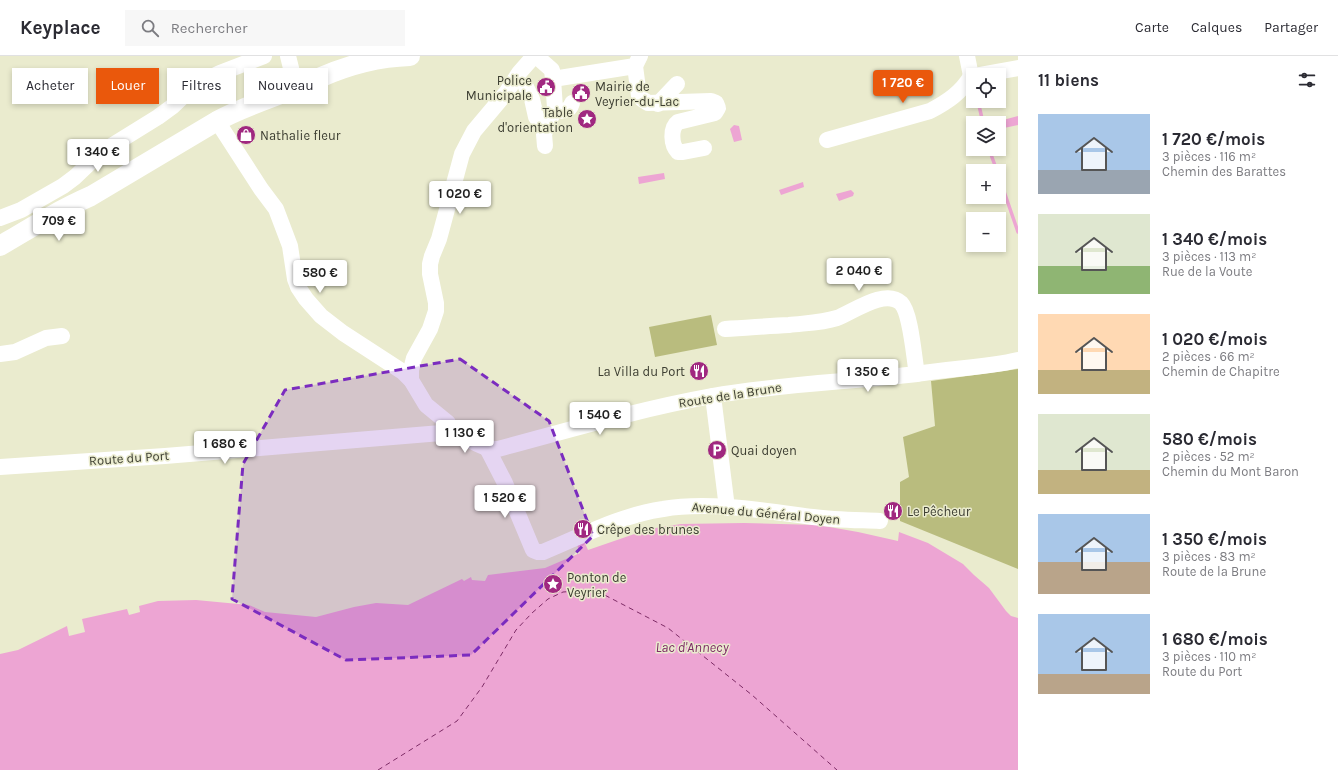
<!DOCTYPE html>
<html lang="fr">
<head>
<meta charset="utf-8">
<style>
	body { margin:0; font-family:Karla,sans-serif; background:#f7f7f7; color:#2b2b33; height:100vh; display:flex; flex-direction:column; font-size:15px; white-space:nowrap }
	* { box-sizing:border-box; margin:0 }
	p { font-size:13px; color:#7c7c81 }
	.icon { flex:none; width:22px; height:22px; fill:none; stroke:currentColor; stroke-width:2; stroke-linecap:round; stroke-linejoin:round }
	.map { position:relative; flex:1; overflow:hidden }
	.details { display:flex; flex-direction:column; background:#fff; width:320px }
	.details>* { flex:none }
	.banner { position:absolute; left:12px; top:12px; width:380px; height:36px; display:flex; gap:8px }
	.buttons { position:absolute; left:966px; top:12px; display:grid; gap:8px }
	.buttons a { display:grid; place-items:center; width:40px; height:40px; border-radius:0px; background:#fff; box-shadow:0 2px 6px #0003; font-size:20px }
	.price { position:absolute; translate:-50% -34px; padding:0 9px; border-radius:4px; background:#fff; color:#222; font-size:13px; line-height:26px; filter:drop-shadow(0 1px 2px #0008) }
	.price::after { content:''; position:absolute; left:50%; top:24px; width:12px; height:9px; margin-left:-6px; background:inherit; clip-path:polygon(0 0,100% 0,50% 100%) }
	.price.selected { background:#ea580c; color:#fff }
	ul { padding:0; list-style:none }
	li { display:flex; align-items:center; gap:12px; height:100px; padding:0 20px }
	li span { display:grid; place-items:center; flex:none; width:112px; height:80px; border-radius:0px; color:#555 }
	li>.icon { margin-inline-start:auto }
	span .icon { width:48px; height:48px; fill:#fffc; stroke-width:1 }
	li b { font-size:17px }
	h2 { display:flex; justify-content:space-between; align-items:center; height:48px; padding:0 20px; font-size:17px }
	.chip { padding:0 14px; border-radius:0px; background:#fff; box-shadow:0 2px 6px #0003; font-size:14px; line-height:36px }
	.chip.selected { background:#ea580c; color:#fff }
	header { display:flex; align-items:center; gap:24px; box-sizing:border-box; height:56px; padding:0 20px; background:#fff; border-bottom:1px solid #e1e1e2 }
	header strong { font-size:19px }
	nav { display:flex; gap:22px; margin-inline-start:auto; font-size:14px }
	.search { width:280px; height:36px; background:#f7f7f7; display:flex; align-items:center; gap:10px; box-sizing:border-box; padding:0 14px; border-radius:0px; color:#7c7c81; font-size:15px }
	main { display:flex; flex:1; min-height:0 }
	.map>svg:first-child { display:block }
	.green { fill:#b9bc7e }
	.water { fill:#eda5d3 }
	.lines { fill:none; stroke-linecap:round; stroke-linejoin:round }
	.stream { stroke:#eda5d3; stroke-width:3.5 }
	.ferry { stroke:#7e2c66; stroke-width:1; stroke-dasharray:5 4; stroke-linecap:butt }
	.minor { stroke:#fff; stroke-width:16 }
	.major { stroke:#fff; stroke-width:20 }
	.marked { fill:#7b2cbf; fill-opacity:0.2; stroke:#7b2cbf; stroke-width:3; stroke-dasharray:8 5; stroke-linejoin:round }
	.labels { text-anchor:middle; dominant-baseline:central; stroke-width:3; stroke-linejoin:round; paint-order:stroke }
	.poi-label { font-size:13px; fill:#3d3e32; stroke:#eaebce; text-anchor:start }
	.street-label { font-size:13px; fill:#3d3e32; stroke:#eaebce }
	.water-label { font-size:14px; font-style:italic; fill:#7e2c66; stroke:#eaebce }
</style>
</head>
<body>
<header>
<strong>Keyplace</strong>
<div class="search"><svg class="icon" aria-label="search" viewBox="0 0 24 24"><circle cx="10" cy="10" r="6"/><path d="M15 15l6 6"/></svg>Rechercher</div>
<nav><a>Carte</a><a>Calques</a><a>Partager</a></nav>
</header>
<main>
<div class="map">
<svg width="1018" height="714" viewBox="0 0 1018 714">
	<rect width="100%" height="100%" fill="#eaebce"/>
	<!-- green -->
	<g class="green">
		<polygon points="711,259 717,289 655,301 649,271"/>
		<polygon points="1018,313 1018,513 900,465 900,426 909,421 903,381 935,370 931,325"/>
	</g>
	<!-- water -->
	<g class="water">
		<polygon points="1018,60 1018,69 1004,72 1003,64"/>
		<polygon points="734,69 739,70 742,84 734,86 730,73"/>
		<polygon points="664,117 665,123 639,128 638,121"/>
		<polygon points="803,126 804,131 781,139 779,134"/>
		<polygon points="851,134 854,137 853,140 839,145 836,138"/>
		<polygon points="744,467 818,469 858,476 898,485 899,476 928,487 963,508 974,519 989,532 1006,555 1011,560 1018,562 1018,714 0,714 0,598 18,594 67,570 69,580 85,576 82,563 127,553 129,559 140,556 139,550 158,545 196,544 249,549 265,556 316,561 354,551 376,547 408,549 462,523 464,525 471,521 472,524 485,525 488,519 545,512 580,497 576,486 583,483 588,494 649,473 681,468"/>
	</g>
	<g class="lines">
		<!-- stream -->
		<g class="stream">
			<polyline points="978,45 983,67"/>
			<polyline points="989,93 997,115"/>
			<polyline points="999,121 1018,176"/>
		</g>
		<!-- ferry -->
		<polyline class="ferry" points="378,714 457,665 482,631 516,574 532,557 548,543 563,536 595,534 668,572 752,639 837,714"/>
		<!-- minor -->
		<g class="minor">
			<polyline points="288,0 296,32"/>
			<polyline points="536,0 552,14 553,23 635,10 640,0"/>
			<polyline points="967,0 971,20"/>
			<path d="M635 10 639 40 642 43 648 47 711 45 716 47 718 52 715 57 678 66C670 72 671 89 678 96H683L704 92"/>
			<polyline points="979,19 1018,12"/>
			<polyline points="526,31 532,43 536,61 539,65 542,66 549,65"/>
			<polyline points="658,48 677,28"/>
			<path d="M555 52C561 57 570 55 572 47"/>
			<polyline points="217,65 261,133 276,153 290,190 295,223 298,231 306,243 321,260 343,277 403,316 411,324 426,349 448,367 449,378"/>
			<path d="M827 84 930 55C947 46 961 37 971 20H973"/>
			<polyline points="545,90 544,78 555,52 553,23"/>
			<polyline points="0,162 21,154 63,130 75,121 98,99 108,92 158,61 173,50 194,30 220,17 264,0"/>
			<path d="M725 273C746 272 767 270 789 269 805 267 821 267 837 262 853 256 885 232 901 247 911 257 914 303 917 318"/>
			<polyline points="0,298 15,296 46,282 62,280"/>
			<polyline points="411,324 411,314 414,302 430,273 436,255 436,247 430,218 430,208 432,200 439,183 462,98 474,75 506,37 519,17 534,0"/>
			<polyline points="713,340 727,452"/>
			<path d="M487 392 505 427 533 494 538 496H543C582 480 621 459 663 453 709 445 767 455 813 461 835 464 858 464 880 465"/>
			<path d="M0 411 165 400 441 377C447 377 453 378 460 380 473 384 483 394 498 393 569 374 640 353 712 340 780 328 849 326 917 318 950 312 985 312 1018 304"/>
		</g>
		<!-- major -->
		<path class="major" d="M0 190C30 172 59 154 91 140L217 65C242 51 269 43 296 32 304 29 311 25 319 22 348 9 378 1 410 0"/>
	</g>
	<!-- marked area -->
	<path class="marked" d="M460 303 549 365 593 480 471 599 346 604 232 543 243 408 285 334Z"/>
	<!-- icons -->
	<defs>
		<g id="civic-disc" transform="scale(1)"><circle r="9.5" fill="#a02880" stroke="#eaebce"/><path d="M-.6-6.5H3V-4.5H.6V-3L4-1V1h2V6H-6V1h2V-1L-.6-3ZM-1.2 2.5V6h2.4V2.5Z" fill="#fff"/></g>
		<g id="sight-disc" transform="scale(1)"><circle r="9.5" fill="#a02880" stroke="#eaebce"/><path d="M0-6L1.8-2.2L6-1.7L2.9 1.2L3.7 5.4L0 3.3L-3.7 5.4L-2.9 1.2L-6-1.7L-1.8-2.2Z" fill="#fff"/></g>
		<g id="shop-disc" transform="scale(1)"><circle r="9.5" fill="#a02880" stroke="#eaebce"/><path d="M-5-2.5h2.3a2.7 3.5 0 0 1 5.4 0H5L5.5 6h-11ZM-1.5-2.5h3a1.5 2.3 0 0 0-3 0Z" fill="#fff"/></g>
		<g id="restaurant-disc" transform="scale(1)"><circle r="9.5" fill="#a02880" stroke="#eaebce"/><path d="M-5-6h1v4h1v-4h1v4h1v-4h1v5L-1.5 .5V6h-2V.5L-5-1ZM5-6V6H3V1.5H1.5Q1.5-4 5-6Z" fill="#fff"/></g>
		<g id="parking-disc" transform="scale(1)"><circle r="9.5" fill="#a02880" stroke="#eaebce"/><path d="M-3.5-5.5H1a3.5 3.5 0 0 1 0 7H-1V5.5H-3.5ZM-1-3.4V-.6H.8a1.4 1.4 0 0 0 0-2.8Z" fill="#fff"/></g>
	</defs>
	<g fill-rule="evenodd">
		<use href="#civic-disc" x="546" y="31"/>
		<use href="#civic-disc" x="581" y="37"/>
		<use href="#sight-disc" x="587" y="63"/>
		<use href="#shop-disc" x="246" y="79"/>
		<use href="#restaurant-disc" x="699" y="315"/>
		<use href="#parking-disc" x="717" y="394"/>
		<use href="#restaurant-disc" x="893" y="455"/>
		<use href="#restaurant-disc" x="583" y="473"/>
		<use href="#sight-disc" x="553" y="528"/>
	</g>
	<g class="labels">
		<!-- poi labels -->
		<g class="poi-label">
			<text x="532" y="24" text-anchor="end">Police<tspan x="532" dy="15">Municipale</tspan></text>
			<text x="595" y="30">Mairie de<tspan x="595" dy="15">Veyrier-du-Lac</tspan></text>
			<text x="573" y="56" text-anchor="end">Table<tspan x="573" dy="15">d'orientation</tspan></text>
			<text x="260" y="79">Nathalie fleur</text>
			<text x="685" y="315" text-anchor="end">La Villa du Port</text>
			<text x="731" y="394">Quai doyen</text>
			<text x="907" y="455">Le Pêcheur</text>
			<text x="597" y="473">Crêpe des brunes</text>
			<text x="567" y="521">Ponton de<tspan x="567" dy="15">Veyrier</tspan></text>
		</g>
		<!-- street labels -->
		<g class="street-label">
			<text transform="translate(730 339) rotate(-9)">Route de la Brune</text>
			<text transform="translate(129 402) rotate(-4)">Route du Port</text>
			<text transform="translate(766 457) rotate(5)">Avenue du Général Doyen</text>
		</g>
		<!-- water labels -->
		<g class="water-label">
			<text x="692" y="591">Lac d'Annecy</text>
		</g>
	</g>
</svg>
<div class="buttons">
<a><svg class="icon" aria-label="locate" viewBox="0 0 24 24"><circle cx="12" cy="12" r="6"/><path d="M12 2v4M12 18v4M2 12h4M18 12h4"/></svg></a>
<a><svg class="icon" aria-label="layers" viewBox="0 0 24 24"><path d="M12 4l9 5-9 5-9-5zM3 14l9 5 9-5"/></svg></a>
<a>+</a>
<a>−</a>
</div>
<b class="price selected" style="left:903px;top:48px">1 720 €</b>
<b class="price" style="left:98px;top:117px">1 340 €</b>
<b class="price" style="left:460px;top:159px">1 020 €</b>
<b class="price" style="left:59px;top:186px">709 €</b>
<b class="price" style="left:859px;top:236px">2 040 €</b>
<b class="price" style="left:320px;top:238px">580 €</b>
<b class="price" style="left:868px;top:337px">1 350 €</b>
<b class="price" style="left:600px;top:380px">1 540 €</b>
<b class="price" style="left:465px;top:398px">1 130 €</b>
<b class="price" style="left:225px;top:409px">1 680 €</b>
<b class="price" style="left:505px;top:463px">1 520 €</b>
<div class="banner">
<a class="chip">Acheter</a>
<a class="chip selected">Louer</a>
<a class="chip">Filtres</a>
<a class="chip">Nouveau</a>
</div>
</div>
<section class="details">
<h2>11 biens<svg class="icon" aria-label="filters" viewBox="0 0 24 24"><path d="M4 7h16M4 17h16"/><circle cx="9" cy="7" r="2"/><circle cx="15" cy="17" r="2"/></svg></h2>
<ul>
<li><span style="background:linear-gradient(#a9c7e8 70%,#9aa5b1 0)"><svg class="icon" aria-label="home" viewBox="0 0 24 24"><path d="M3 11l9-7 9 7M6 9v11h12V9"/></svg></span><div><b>1 720 €/mois</b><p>3 pièces · 116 m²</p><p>Chemin des Barattes</p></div></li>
<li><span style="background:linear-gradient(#dfe7d0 65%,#8fb573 0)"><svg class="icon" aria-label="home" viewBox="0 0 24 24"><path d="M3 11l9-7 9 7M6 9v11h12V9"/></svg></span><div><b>1 340 €/mois</b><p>3 pièces · 113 m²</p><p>Rue de la Voute</p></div></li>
<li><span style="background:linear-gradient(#ffd9b3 70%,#c2b280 0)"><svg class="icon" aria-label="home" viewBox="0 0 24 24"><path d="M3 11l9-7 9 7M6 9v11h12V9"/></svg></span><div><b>1 020 €/mois</b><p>2 pièces · 66 m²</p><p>Chemin de Chapitre</p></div></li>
<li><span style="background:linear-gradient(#dfe7d0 70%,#c2b280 0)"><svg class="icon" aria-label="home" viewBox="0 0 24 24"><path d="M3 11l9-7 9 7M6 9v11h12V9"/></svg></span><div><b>580 €/mois</b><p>2 pièces · 52 m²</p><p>Chemin du Mont Baron</p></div></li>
<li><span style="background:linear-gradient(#a9c7e8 60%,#b9a48a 0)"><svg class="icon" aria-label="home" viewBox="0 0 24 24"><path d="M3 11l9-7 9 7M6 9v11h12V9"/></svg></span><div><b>1 350 €/mois</b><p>3 pièces · 83 m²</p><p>Route de la Brune</p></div></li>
<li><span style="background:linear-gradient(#a9c7e8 75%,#b9a48a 0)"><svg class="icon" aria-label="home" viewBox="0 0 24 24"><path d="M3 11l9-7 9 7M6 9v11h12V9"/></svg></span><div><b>1 680 €/mois</b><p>3 pièces · 110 m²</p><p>Route du Port</p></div></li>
</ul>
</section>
</main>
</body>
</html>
